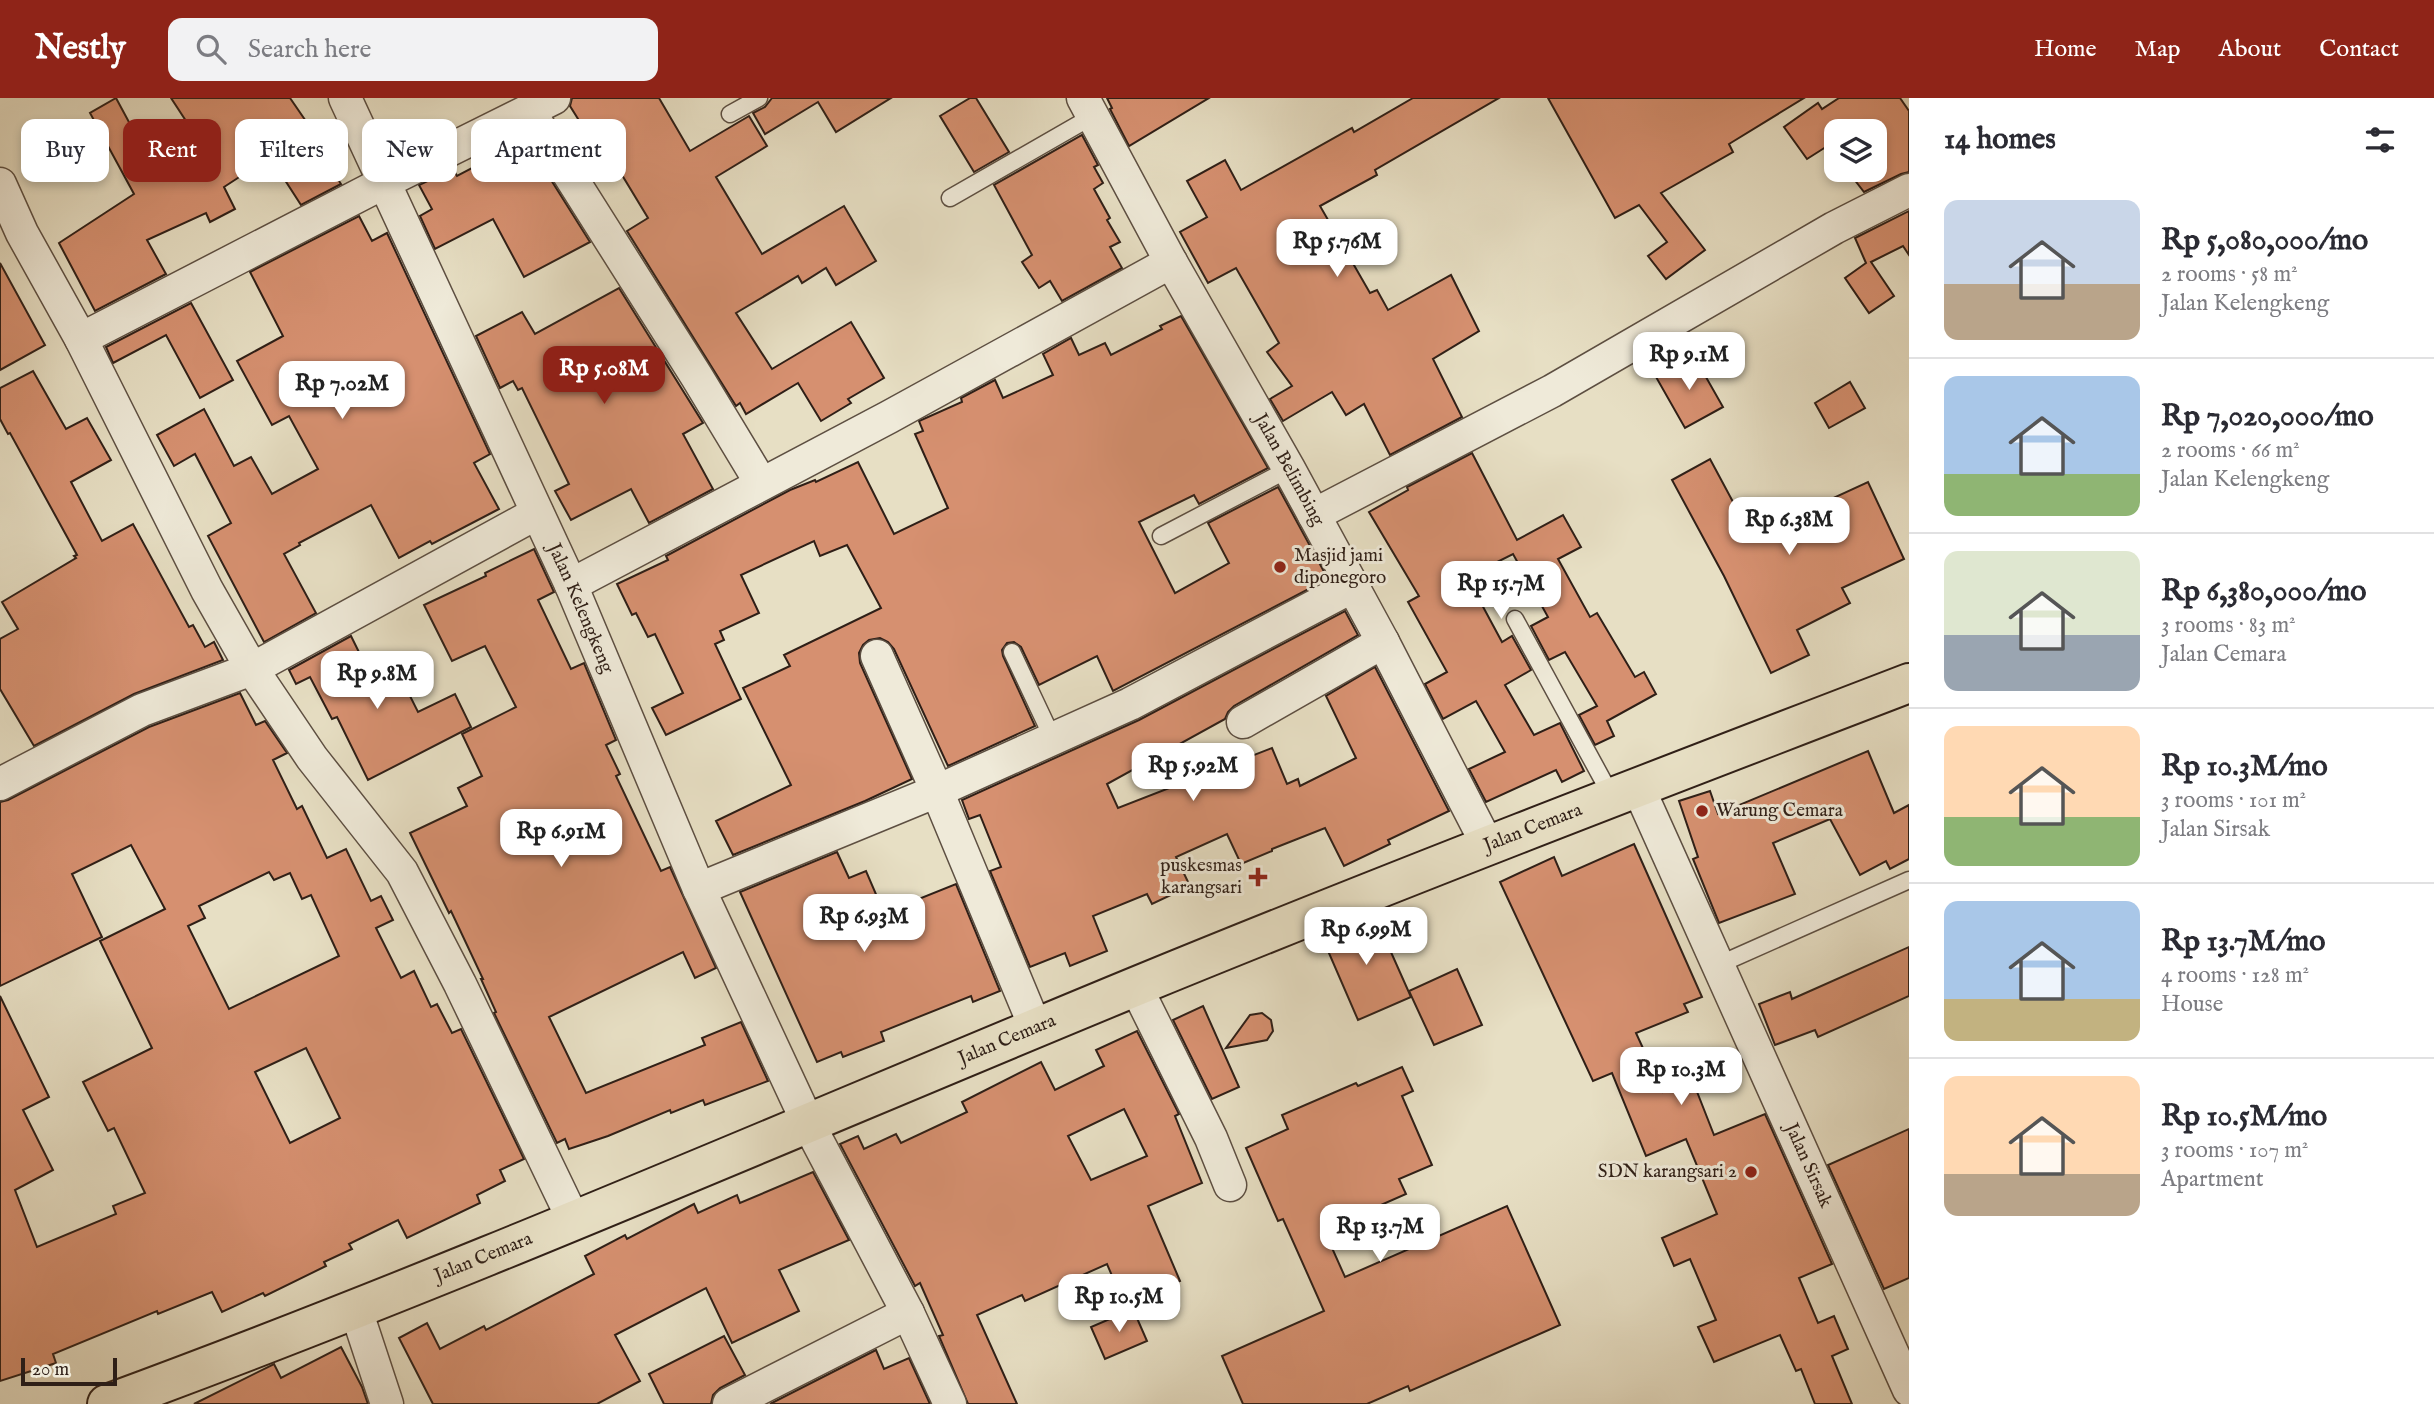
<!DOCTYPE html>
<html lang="en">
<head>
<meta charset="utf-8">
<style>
	body { margin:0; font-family:"IM FELL English",serif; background:#f2f2f3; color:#2b2b33; height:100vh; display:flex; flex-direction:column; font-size:26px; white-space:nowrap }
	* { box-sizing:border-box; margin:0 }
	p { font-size:23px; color:#7c7c81 }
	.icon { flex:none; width:38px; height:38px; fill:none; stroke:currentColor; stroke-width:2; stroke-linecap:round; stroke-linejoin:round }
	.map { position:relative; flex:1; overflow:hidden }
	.sheet { display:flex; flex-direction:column; background:#fff; width:525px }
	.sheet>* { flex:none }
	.top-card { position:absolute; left:21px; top:21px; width:665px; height:63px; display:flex; gap:14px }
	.tools { position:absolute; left:1824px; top:21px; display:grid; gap:14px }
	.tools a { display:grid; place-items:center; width:63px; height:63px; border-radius:14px; background:#fff; box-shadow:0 4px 10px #0003; font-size:35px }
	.scale { position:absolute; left:21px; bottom:18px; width:96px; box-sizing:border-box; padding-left:7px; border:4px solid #2f1f17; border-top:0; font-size:19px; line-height:24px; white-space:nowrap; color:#2f1f17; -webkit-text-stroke:5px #efead9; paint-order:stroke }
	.price { position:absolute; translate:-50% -60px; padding:0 16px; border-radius:14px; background:#fff; color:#222; font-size:23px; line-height:46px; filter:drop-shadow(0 2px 4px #0008) }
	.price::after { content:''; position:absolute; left:50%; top:42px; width:21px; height:16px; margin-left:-10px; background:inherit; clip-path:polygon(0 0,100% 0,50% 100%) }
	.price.current { background:#8f2418; color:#fff }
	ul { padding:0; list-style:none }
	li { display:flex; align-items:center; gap:21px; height:175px; padding:0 35px }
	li+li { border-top:2px solid #e1e1e2 }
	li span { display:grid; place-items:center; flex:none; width:196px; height:140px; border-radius:14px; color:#555 }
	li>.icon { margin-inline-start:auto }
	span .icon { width:84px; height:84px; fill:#fffc; stroke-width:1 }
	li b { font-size:30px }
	h2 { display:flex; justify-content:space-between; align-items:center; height:84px; padding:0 35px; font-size:30px }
	.tag { padding:0 24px; border-radius:14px; background:#fff; box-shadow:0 4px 10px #0003; font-size:24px; line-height:63px }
	.tag.current { background:#8f2418; color:#fff }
	header { display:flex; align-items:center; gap:42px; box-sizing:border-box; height:98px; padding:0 35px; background:#8f2418; color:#fff }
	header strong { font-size:33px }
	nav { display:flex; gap:38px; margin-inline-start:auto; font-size:24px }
	.search { width:490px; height:63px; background:#f2f2f3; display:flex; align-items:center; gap:18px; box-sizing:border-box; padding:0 24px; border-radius:14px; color:#7c7c81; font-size:26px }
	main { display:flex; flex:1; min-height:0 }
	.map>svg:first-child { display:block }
	.building { fill:#d69070; stroke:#2f1f17; stroke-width:2; fill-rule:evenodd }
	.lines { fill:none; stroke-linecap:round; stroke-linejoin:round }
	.lane-casing { stroke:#5d4f42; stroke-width:19 }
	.street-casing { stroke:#5d4f42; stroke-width:35 }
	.primary-casing { stroke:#2f1f17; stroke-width:42 }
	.lane { stroke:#efead9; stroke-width:16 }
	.street { stroke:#efead9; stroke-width:32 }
	.primary { stroke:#e7dfc4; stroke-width:38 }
	.poi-dot { fill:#8f2418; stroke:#efead9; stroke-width:2.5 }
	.labels { text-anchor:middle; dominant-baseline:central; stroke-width:6; stroke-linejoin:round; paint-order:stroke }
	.street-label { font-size:19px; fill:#2f1f17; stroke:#efead9 }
	.poi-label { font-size:19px; fill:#2f1f17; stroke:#efead9; text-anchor:start }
</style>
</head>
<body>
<header>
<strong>Nestly</strong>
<div class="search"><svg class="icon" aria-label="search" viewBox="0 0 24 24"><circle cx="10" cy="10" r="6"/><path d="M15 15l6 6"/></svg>Search here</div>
<nav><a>Home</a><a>Map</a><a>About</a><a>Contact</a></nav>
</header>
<main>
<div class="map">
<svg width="1909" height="1306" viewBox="0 0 1909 1306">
	<rect width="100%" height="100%" fill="#e7dfc4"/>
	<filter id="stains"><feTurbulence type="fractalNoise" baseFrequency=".00286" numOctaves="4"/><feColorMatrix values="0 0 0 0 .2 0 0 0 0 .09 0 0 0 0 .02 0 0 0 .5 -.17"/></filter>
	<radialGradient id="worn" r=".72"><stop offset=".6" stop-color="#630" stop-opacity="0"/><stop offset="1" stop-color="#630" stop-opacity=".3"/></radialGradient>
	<!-- building -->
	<g class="building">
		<polygon points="116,0 158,78 207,55 171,0 290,0 312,32 308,35 341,86 301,107 270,59 224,89 235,111 210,124 206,115 147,142 166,176 95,213 59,145 134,96 90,15"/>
		<polygon points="572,0 659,0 690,53 749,18 767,48 716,79 762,156 844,108 876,163 836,187 826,170 802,185 798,178 736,215 772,271 851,224 884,280 848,301 851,305 821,323 798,285 746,316 740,305 736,308 627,133 648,120 608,54 585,68 573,49 590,40 570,8"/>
		<polygon points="772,0 891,0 836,34 818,4 765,36 753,15 765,9"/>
		<polygon points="970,0 976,0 1009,54 974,74 940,18"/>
		<polygon points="1107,0 1209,0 1129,48 1110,11 1112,10"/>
		<polygon points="1413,0 1499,0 1375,72 1377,77 1320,108 1370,195 1377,192 1388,212 1451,177 1479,233 1433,261 1462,319 1390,357 1364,306 1346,317 1332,294 1283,323 1270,301 1292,288 1267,254 1279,245 1236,170 1208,185 1180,134 1207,119 1187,83 1225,62 1241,92 1352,30 1354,34"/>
		<polygon points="1548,0 1804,0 1729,46 1733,54 1661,95 1705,152 1666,181 1648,158 1667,144 1639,107 1615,120"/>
		<polygon points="1839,0 1900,0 1909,13 1909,74 1901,76 1864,94 1847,72 1874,72 1874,33 1836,33 1836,56 1829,47 1807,61 1784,29 1818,5 1822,11"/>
		<polygon points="1082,37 1098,67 1094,69 1103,85 1094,91 1110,120 1107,122 1120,144 1110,149 1122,170 1062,203 1050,183 1039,190 1022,164 1032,157 994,87"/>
		<polygon points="520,45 533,71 541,66 590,144 524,179 493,121 435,151 420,118 432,111 419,87 453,71 457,78"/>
		<polygon points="1909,113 1909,157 1903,148 1871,164 1894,198 1869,215 1845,180 1866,165 1855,140"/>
		<polygon points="359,118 372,143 387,135 490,356 474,365 499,411 432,446 430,443 399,460 371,407 299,445 300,447 284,456 316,515 264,544 208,438 231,425 195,356 174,368 157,337 204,311 234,368 251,359 272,396 318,371 289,318 272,327 237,263 283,238 250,174"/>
		<polygon points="0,165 45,247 0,272"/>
		<polygon points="619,190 703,325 683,336 713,391 649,425 631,391 571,422 555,393 569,386 522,290 518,292 513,283 500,290 476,238 522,214 535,236"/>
		<polygon points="191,205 233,282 200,300 166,237 113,265 106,249"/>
		<polygon points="1181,218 1268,370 1199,406 1194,397 1139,424 1175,495 1229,465 1208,425 1278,389 1328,481 1113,593 1097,558 1039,587 1021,549 1014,544 1007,545 1002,552 1003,558 1035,628 948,668 894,551 888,544 880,540 869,542 863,547 859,555 860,565 912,681 865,703 733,757 716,723 791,687 743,590 790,568 784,557 881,510 847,447 820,458 814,443 741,477 759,515 720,533 724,542 715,546 741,601 666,637 652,610 683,595 655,536 648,539 636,515 632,517 617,486 668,462 666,458 790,392 815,382 816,384 858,364 894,436 948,410 915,336 923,333 919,323 962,304 961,300 995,282 1003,300 1053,277 1043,256 1071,240 1079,257 1105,245 1111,257 1162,231 1160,228"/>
		<polygon points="1694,258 1723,309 1685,330 1656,279"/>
		<polygon points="33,273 66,331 87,320 111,362 71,384 102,443 133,426 189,529 193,527 205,549 214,544 223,562 134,596 34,648 0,591 0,541 18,531 2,504 76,460 74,458 77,457 10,335 8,336 0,321 0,290"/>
		<polygon points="1850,284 1865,310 1829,330 1815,305"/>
		<polygon points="1472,355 1517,442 1563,417 1581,449 1558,461 1590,519 1597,515 1635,579 1644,574 1656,596 1607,623 1614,638 1595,647 1579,617 1597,608 1565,554 1549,562 1531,528 1548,519 1513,456 1467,479 1502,544 1512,538 1531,572 1505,587 1534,637 1560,625 1584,673 1562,684 1556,672 1486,704 1469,671 1505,654 1476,603 1443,621 1425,586 1447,574 1408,504 1419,498 1369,414 1408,392 1407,389"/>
		<polygon points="1710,361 1747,430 1798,404 1803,414 1868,384 1904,461 1842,490 1850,505 1797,532 1809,557 1771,575 1724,478 1672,382"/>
		<polygon points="534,451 554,494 538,502 571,571 584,565 616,642 606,647 620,676 616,678 661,773 670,769 716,870 695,880 683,854 549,919 586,995 705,947 702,940 741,924 768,983 705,1007 703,1002 671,1015 670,1012 608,1038 569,1051 565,1041 557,1045 494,915 496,914 481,881 483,881 451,813 449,815 410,735 467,708 458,690 482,678 462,636 516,609 485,548 452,563 424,507 486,478 485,475"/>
		<polygon points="1345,513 1358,537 1234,608 1228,614 1225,621 1107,686 1118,710 1272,650 1287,686 1298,681 1300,688 1356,660 1326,598 1375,569 1449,713 1388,742 1390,746 1344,768 1325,730 1272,751 1272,753 1241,766 1227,736 1176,759 1190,788 1152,806 1147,796 1093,818 1107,853 1070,868 1065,855 1030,869 990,773 1001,769 980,717 969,721 962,702 1139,622"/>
		<polygon points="351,538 381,599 405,588 418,614 455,596 471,629 368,682 337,619 332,621 310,579 296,586 289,572"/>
		<path d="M240 595 256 627 265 623 287 655 273 662 297 711 302 708 327 760 346 751 371 803 381 798 393 822 376 830 401 880 414 873 431 909 437 906 452 935 461 931 524 1061 500 1072 505 1083 477 1097 480 1105 407 1140 398 1122 349 1146 352 1151 324 1164 326 1168 265 1198 263 1195 222 1214 212 1194 158 1216 157 1213 53 1256 56 1265 0 1283V898L49 999 23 1012 53 1072 15 1092 37 1149 116 1116 113 1108 145 1095 114 1030 108 1033 83 984 152 950 100 843 165 811 131 747 72 776 102 839 0 888V704L8 702 149 629ZM269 774 274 782 290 775 302 801 311 797 339 858 229 911 188 828 205 820 199 808ZM306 950 340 1020 290 1045 255 974Z"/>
		<polygon points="1868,653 1894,715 1909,707 1909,761 1890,771 1886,763 1860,777 1830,721 1773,745 1795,796 1719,825 1693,761 1698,759 1679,703 1710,693 1718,716"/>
		<polygon points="1634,746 1702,899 1684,906 1688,914 1636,935 1663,994 1692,981 1714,1037 1765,1016 1832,1166 1799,1180 1818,1225 1834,1218 1848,1251 1832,1258 1852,1306 1815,1306 1801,1271 1796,1273 1780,1237 1714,1264 1698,1229 1716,1222 1690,1161 1674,1168 1662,1140 1717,1116 1686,1041 1646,1058 1612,975 1593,983 1500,784 1554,759 1562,778"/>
		<polygon points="837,754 849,780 866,773 884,815 956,786 1000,893 973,904 971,898 881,934 884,943 843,959 841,954 817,964 740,794"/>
		<polygon points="1374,816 1411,899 1358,922 1322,839"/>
		<polygon points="1909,849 1909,898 1818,939 1815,932 1775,947 1759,906 1790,894 1792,901"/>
		<polygon points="1457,871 1482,927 1434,947 1409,893"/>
		<polygon points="1203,908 1239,989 1212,1001 1173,922"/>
		<polygon points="1262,915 1271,922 1273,933 1267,942 1226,950 1250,917"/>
		<path d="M1137 933 1179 1016 1175 1018 1202 1085 1148 1108 1180 1183 1124 1206 1107 1166 1025 1203 1022 1197 977 1217 1017 1306H968L939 1238 943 1237 920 1185 915 1188 840 1046 858 1038 864 1051 896 1036 901 1045 967 1014 962 1004 1041 964 1055 992 1104 968 1096 952ZM1124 1011 1147 1058 1091 1082 1068 1038Z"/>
		<polygon points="1402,969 1413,993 1402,998 1432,1067 1399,1081 1406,1096 1324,1132 1345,1179 1507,1108 1560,1227 1410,1293 1408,1288 1367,1306 1243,1306 1222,1258 1324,1213 1283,1121 1278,1123 1246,1050 1288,1031 1282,1017 1356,985 1358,988"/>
		<polygon points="1909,1031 1909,1180 1884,1191 1828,1067"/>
		<polygon points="813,1074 849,1142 779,1172 799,1213 732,1245 706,1190 615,1237 640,1283 597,1306 433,1306 399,1240 427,1225 440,1251 484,1228 486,1232 594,1176 585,1158 625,1137 627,1141 694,1106 698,1115 737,1097 740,1105"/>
		<polygon points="1133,1211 1147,1243 1105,1261 1091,1229"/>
		<polygon points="724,1238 745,1277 720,1290 713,1297 711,1306 664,1306 649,1276"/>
		<polygon points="341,1249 362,1289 368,1306 194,1306 274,1266 281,1280"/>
		<polygon points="876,1252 884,1271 909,1260 930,1306 770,1306"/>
	</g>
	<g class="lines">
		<!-- lane casing -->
		<g class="lane-casing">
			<g id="lane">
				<polyline points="730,16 759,0"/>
				<polyline points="950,100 1093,18"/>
				<polyline points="1161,438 1289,371"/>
				<polyline points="1515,521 1612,699"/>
				<polyline points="1012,554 1053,641"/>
				<polyline points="1718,867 1909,782"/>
			</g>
		</g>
		<!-- street casing -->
		<g class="street-casing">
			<g id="street">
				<path id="s1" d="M345 0 571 487 699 791 808 1025 908 1215 950 1306"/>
				<path id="s2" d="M1083 0 1171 164 1289 371 1383 544 1488 748"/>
				<polyline points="529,13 697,279 761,385"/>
				<polyline points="0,86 22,135 81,241 207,492 252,571 312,660 402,774 460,886 574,1123"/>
				<polyline points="81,241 385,84 554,0"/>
				<polyline points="1314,417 1552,293 1834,130 1909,92"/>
				<polyline points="571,487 889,319 1171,164"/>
				<polyline points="877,558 937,693 1036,931"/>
				<polyline points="1243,624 1383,544"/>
				<polyline points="0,686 142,612 252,571 537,415"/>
				<path id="s3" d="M1638 689 1909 1292"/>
				<polyline points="699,791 937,693 1130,606 1353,488"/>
				<polyline points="1136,889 1211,1040 1230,1087"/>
				<polyline points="356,1212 387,1306"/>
				<polyline points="729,1306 908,1215"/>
			</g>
		</g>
		<!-- primary casing -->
		<g class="primary-casing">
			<g id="primary">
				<path id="s4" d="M107 1306C455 1178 795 1029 1137 888 1393 783 1651 684 1909 585"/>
			</g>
		</g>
		<!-- lane -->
		<use href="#lane" class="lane"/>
		<!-- street -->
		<use href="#street" class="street"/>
		<!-- primary -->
		<use href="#primary" class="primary"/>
	</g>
	<!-- markers -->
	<g class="poi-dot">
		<circle cx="1280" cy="469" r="7"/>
		<circle cx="1702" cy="713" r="7"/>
		<path d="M1254.5 768.5h7v7h7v7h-7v7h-7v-7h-7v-7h7z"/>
		<circle cx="1751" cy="1074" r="7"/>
	</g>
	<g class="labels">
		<!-- street labels -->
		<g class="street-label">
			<text stroke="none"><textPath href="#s2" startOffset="425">Jalan Belimbing</textPath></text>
			<text stroke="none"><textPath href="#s1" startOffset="562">Jalan Kelengkeng</textPath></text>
			<text stroke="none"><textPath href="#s4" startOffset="1538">Jalan Cemara</textPath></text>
			<text stroke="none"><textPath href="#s4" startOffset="971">Jalan Cemara</textPath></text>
			<text stroke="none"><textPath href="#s3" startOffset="415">Jalan Sirsak</textPath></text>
			<text stroke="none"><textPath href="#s4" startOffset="404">Jalan Cemara</textPath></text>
		</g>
		<!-- poi labels -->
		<g class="poi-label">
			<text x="1294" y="458">Masjid jami<tspan x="1294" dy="22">diponegoro</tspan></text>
			<text x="1716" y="713">Warung Cemara</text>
			<text x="1242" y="768" text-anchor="end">puskesmas<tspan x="1242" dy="22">karangsari</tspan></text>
			<text x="1737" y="1074" text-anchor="end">SDN karangsari 2</text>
		</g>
	</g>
	<rect width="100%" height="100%" filter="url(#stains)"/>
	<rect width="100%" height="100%" fill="url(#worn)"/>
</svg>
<div class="tools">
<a><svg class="icon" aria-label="layers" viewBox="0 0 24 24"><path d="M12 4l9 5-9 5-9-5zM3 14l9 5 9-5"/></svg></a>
</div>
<div class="scale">20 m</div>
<b class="price" style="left:1337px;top:181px">Rp 5.76M</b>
<b class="price" style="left:1689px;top:294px">Rp 9.1M</b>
<b class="price current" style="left:604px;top:308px">Rp 5.08M</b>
<b class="price" style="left:342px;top:323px">Rp 7.02M</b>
<b class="price" style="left:1789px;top:459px">Rp 6.38M</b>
<b class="price" style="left:1501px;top:523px">Rp 15.7M</b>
<b class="price" style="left:377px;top:613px">Rp 9.8M</b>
<b class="price" style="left:1193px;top:705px">Rp 5.92M</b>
<b class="price" style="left:561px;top:771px">Rp 6.91M</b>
<b class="price" style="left:864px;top:856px">Rp 6.93M</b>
<b class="price" style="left:1366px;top:869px">Rp 6.99M</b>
<b class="price" style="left:1681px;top:1009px">Rp 10.3M</b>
<b class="price" style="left:1380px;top:1166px">Rp 13.7M</b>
<b class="price" style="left:1119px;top:1236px">Rp 10.5M</b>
<div class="top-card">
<a class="tag">Buy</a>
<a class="tag current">Rent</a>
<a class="tag">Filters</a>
<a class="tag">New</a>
<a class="tag">Apartment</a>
</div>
</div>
<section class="sheet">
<h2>14 homes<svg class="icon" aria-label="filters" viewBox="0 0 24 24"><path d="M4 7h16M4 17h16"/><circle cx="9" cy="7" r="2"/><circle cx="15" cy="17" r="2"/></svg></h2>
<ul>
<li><span style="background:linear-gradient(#c9d6e8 60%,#b9a48a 0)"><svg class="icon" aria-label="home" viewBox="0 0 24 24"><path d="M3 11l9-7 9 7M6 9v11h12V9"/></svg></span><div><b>Rp 5,080,000/mo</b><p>2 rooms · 58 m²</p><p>Jalan Kelengkeng</p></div></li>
<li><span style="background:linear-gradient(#a9c7e8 70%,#8fb573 0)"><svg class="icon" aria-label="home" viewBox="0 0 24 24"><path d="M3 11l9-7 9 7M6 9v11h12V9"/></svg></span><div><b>Rp 7,020,000/mo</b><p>2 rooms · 66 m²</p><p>Jalan Kelengkeng</p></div></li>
<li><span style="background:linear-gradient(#dfe7d0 60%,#9aa5b1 0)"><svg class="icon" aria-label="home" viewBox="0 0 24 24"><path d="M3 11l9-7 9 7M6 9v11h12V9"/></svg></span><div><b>Rp 6,380,000/mo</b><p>3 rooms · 83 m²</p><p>Jalan Cemara</p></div></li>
<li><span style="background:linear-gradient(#ffd9b3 65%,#8fb573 0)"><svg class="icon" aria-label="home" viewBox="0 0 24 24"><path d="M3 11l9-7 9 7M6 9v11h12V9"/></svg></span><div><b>Rp 10.3M/mo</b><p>3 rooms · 101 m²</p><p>Jalan Sirsak</p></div></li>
<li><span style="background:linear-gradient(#a9c7e8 70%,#c2b280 0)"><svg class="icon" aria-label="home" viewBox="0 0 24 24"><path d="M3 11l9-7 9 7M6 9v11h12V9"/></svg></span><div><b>Rp 13.7M/mo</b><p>4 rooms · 128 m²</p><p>House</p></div></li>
<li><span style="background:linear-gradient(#ffd9b3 70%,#b9a48a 0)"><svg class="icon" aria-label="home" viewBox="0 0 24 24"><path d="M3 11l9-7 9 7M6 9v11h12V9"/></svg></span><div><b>Rp 10.5M/mo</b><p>3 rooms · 107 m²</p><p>Apartment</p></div></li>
</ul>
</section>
</main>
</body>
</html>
